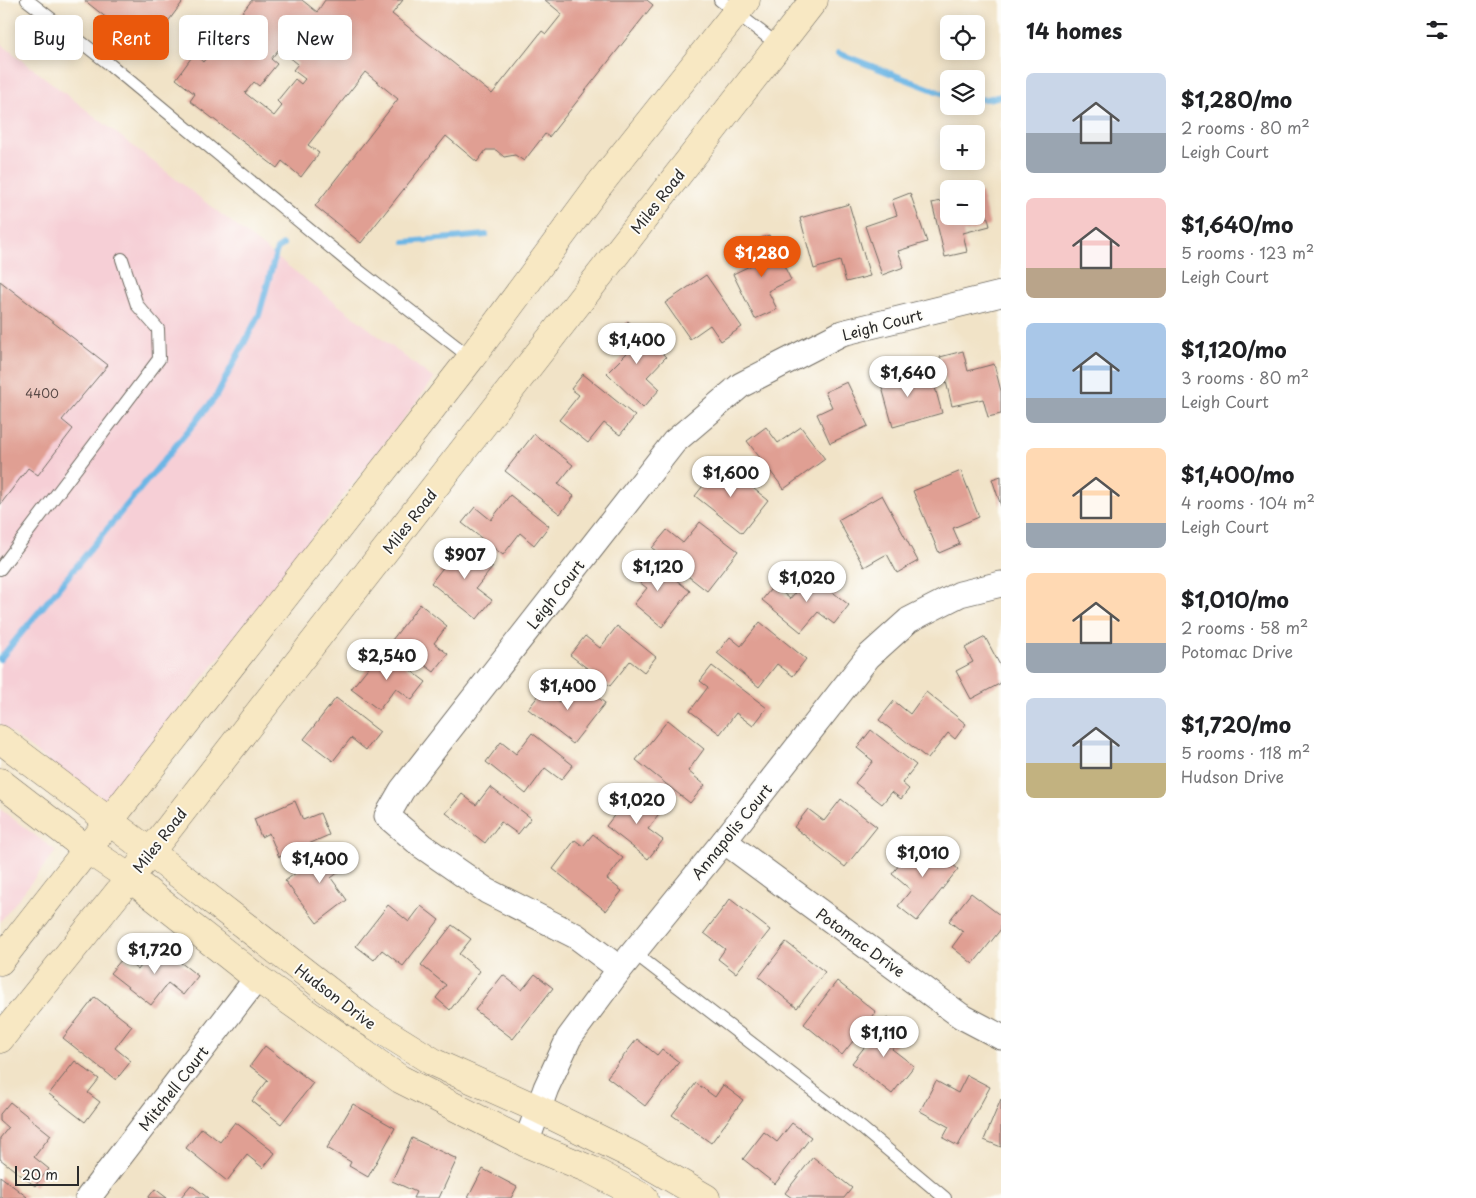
<!DOCTYPE html>
<html lang="en">
<head>
<meta charset="utf-8">
<style>
	body { margin:0; font-family:"Playpen Sans",sans-serif; background:#f6f6f6; color:#202124; height:100vh; display:flex; flex-direction:column; font-size:19px; white-space:nowrap }
	* { box-sizing:border-box; margin:0 }
	p { font-size:16px; color:#757577 }
	.icon { flex:none; width:28px; height:28px; fill:none; stroke:currentColor; stroke-width:2; stroke-linecap:round; stroke-linejoin:round }
	.map { position:relative; flex:1; overflow:hidden }
	.panel { display:flex; flex-direction:column; background:#fff; width:475px }
	.panel>* { flex:none }
	.hud { position:absolute; left:15px; top:15px; width:475px; height:45px; display:flex; gap:10px }
	.fabs { position:absolute; left:940px; top:15px; display:grid; gap:10px }
	.fabs a { display:grid; place-items:center; width:45px; height:45px; border-radius:8px; background:#fff; box-shadow:0 2px 12px #0003; font-size:25px }
	.scale { position:absolute; left:15px; bottom:12px; width:64px; box-sizing:border-box; padding-left:5px; border:2px solid #2b2b2b; border-top:0; font-size:14px; line-height:18px; white-space:nowrap; color:#2b2b2b; -webkit-text-stroke:4px #fdfcf7; paint-order:stroke }
	.price { position:absolute; translate:-50% -42px; padding:0 11px; border-radius:18px; background:#fff; color:#222; font-size:16px; line-height:32px; filter:drop-shadow(0 1px 2px #0008) }
	.price::after { content:''; position:absolute; left:50%; top:30px; width:15px; height:11px; margin-left:-8px; background:inherit; clip-path:polygon(0 0,100% 0,50% 100%) }
	.price.on { background:#ea580c; color:#fff }
	ul { padding:0; list-style:none }
	li { display:flex; align-items:center; gap:15px; height:125px; padding:0 25px }
	li span { display:grid; place-items:center; flex:none; width:140px; height:100px; border-radius:8px; color:#555 }
	li>.icon { margin-inline-start:auto }
	span .icon { width:60px; height:60px; fill:#fffc; stroke-width:1 }
	li b { font-size:21px }
	h2 { display:flex; justify-content:space-between; align-items:center; height:60px; padding:0 25px; font-size:21px }
	.pill { padding:0 18px; border-radius:8px; background:#fff; box-shadow:0 2px 12px #0003; font-size:18px; line-height:45px }
	.pill.on { background:#ea580c; color:#fff }
	main { display:flex; flex:1; min-height:0 }
	.map>svg:first-child { display:block }
	.built { fill:#f6cfd6 }
	.lines { fill:none; stroke-linecap:round; stroke-linejoin:round }
	.stream { stroke:#6cb6e5; stroke-width:6 }
	.building { fill:#e09f93; fill-rule:evenodd }
	.lane-casing { stroke:#706b62; stroke-width:14 }
	.street-casing { stroke:#706b62; stroke-width:27 }
	.secondary-casing { stroke:#706b62; stroke-width:29 }
	.lane { stroke:#fff; stroke-width:12 }
	.street { stroke:#fff; stroke-width:25 }
	.secondary { stroke:#f8e8c3; stroke-width:28 }
	.labels { text-anchor:middle; dominant-baseline:central; stroke-width:4; stroke-linejoin:round; paint-order:stroke }
	.number-label { font-size:12px; fill:#584845 }
	.street-label { font-size:15px; fill:#2b2b2b; stroke:#fdfcf7 }
</style>
</head>
<body>
<main>
<div class="map">
<svg width="1001" height="1198" viewBox="0 0 1001 1198">
	<rect width="100%" height="100%" fill="#fdfcf7"/>
	<filter id="ink" filterUnits="userSpaceOnUse"><feTurbulence type="fractalNoise" baseFrequency=".02" numOctaves="2"/><feDisplacementMap in="SourceGraphic" scale="10" xChannelSelector="R" yChannelSelector="G"/><feConvolveMatrix kernelMatrix="1 2 1 2 8 2 1 2 1" color-interpolation-filters="sRGB"/></filter>
	<filter id="wash" filterUnits="userSpaceOnUse"><feTurbulence type="fractalNoise" baseFrequency=".0096" numOctaves="4" result="noise"/><feDisplacementMap in="SourceGraphic" scale="20" xChannelSelector="R" yChannelSelector="G"/><feGaussianBlur stdDeviation="1.12" result="paint"/><feColorMatrix in="noise" values="0 0 0 0 0 0 0 0 0 0 0 0 0 0 0 0 0 1.4 0 .05"/><feComposite in="paint" operator="in"/></filter>
	<g filter="url(#wash)">
		<rect width="100%" height="100%" fill="#f1e3c7"/>
		<!-- built -->
		<g class="built">
			<polygon points="0,43 434,379 105,806 0,724"/>
			<polygon points="0,809 56,851 0,922"/>
		</g>
		<g class="lines">
			<!-- stream -->
			<g class="stream">
				<polyline points="838,53 949,96"/>
				<polyline points="976,99 987,99 1001,96"/>
				<polyline points="405,242 486,235"/>
				<polyline points="0,659 215,398 259,315 277,249 283,245"/>
			</g>
		</g>
		<g id="blocks">
			<!-- building -->
			<g class="building">
				<polygon points="84,0 184,0 147,50"/>
				<path d="M252 0H302L317 12 325 0H403L392 14 492 94 542 31 546 34 562 14 545 0H647L653 5 549 137 545 134 524 161 515 155 504 157 496 150H486L477 162 446 136 361 243 315 206 398 99 365 72 308 145 319 153 301 177 282 161 277 168 190 101 195 94 176 79 194 54 203 62ZM279 49 298 64 293 70 305 79 301 84 295 79 277 101 282 106 274 116 245 93 254 82 259 86 277 64 271 59Z"/>
				<polygon points="981,192 990,226 963,233 967,252 945,257 932,203 949,199 949,216 976,216 976,193"/>
				<polygon points="910,193 927,242 898,251 904,267 882,275 865,226 897,215 892,200"/>
				<polygon points="849,204 870,276 846,282 840,261 814,269 800,218"/>
				<polygon points="769,235 791,280 768,291 777,309 755,319 733,274 760,261 751,243"/>
				<polygon points="706,275 742,327 721,341 710,325 690,339 665,303"/>
				<polygon points="0,281 108,365 62,420 73,429 38,475 28,468 0,505"/>
				<polygon points="628,321 666,357 647,377 660,389 643,408 607,373 630,350 615,335"/>
				<polygon points="963,351 968,371 994,364 1001,391 1001,414 988,417 983,399 952,406 940,357"/>
				<polygon points="900,367 906,388 933,380 942,413 893,427 878,373"/>
				<polygon points="583,374 635,416 620,435 604,423 588,443 559,420 579,395 571,389"/>
				<polygon points="847,382 868,426 830,443 817,414 832,407 825,392"/>
				<polygon points="766,427 778,443 801,427 825,459 784,489 747,441"/>
				<polygon points="534,434 573,465 558,484 574,496 560,514 505,471"/>
				<polygon points="721,463 768,500 742,533 695,496"/>
				<polygon points="961,471 979,517 953,528 960,544 939,553 913,491"/>
				<polygon points="1001,476 1001,506 992,479"/>
				<polygon points="510,495 549,526 534,545 520,533 503,555 462,523 475,507 491,520"/>
				<polygon points="882,495 918,561 897,573 887,554 864,567 838,520"/>
				<polygon points="700,522 738,551 707,591 652,548 667,530 683,543"/>
				<polygon points="462,543 493,567 476,588 492,600 477,619 431,583"/>
				<polygon points="646,556 690,591 662,627 634,604 647,588 631,576"/>
				<polygon points="810,574 849,605 834,624 818,612 801,632 762,600 774,585 790,599"/>
				<polygon points="420,604 447,626 434,643 448,654 434,672 392,640"/>
				<polygon points="760,622 806,659 793,676 777,664 759,687 717,653 730,637 741,646"/>
				<polygon points="617,626 656,657 644,672 630,661 610,686 570,655 585,636 600,648"/>
				<polygon points="985,637 1001,667 1001,683 971,699 956,671 973,662 965,648"/>
				<polygon points="383,649 426,682 412,700 396,688 379,710 351,689"/>
				<polygon points="712,666 767,708 753,726 736,713 720,734 690,711 708,687 700,681"/>
				<polygon points="576,680 605,703 573,744 528,709 543,690 559,702"/>
				<polygon points="926,692 966,724 955,739 948,733 928,759 879,720 894,701 910,714"/>
				<polygon points="336,698 380,732 366,750 351,738 333,761 304,739"/>
				<polygon points="668,720 704,749 688,771 705,785 690,803 636,760"/>
				<polygon points="871,730 916,765 902,783 909,789 901,799 892,792 882,804 855,783 873,761 857,748"/>
				<polygon points="532,733 573,765 561,780 545,768 526,794 486,762 501,742 516,754"/>
				<polygon points="490,787 531,818 518,834 501,822 485,843 446,813 462,794 476,805"/>
				<polygon points="633,791 661,812 648,829 663,840 648,859 606,826"/>
				<polygon points="841,799 877,827 845,867 794,827 808,809 824,821"/>
				<polygon points="295,801 303,820 320,813 329,835 279,857 269,833 261,837 254,819"/>
				<polygon points="593,834 623,858 607,879 622,891 606,911 553,869 575,840 583,846"/>
				<polygon points="920,838 958,869 917,921 898,906 911,890 892,874"/>
				<polygon points="333,845 348,865 331,878 347,900 317,923 285,881"/>
				<polygon points="971,893 1001,916 1001,929 973,964 952,947 963,932 949,921"/>
				<polygon points="730,899 770,930 736,973 718,959 725,949 704,933"/>
				<polygon points="388,905 409,922 421,906 439,920 403,966 382,950 374,960 356,946"/>
				<polygon points="452,925 471,939 459,954 480,971 450,1010 436,998 446,985 421,965"/>
				<polygon points="786,942 825,972 797,1008 759,977"/>
				<polygon points="157,944 198,976 183,995 168,983 151,1005 110,973 123,958 138,970"/>
				<polygon points="535,974 553,988 513,1039 475,1010 503,975 522,990"/>
				<polygon points="837,981 876,1012 842,1055 804,1024"/>
				<polygon points="95,997 132,1026 115,1048 131,1061 116,1080 63,1038"/>
				<polygon points="887,1018 905,1032 892,1049 914,1066 892,1094 852,1063"/>
				<polygon points="637,1039 657,1055 662,1049 679,1062 645,1106 607,1077"/>
				<polygon points="265,1046 313,1083 281,1124 252,1101 268,1080 250,1066"/>
				<polygon points="75,1061 99,1079 88,1093 100,1102 85,1122 49,1094"/>
				<polygon points="967,1075 990,1087 958,1146 943,1138 949,1127 920,1111 936,1081 958,1093"/>
				<polygon points="696,1083 715,1097 723,1085 743,1100 711,1143 672,1115"/>
				<polygon points="1001,1099 1001,1147 984,1140"/>
				<polygon points="10,1102 51,1135 34,1157 49,1169 35,1186 0,1159 0,1138 8,1128 0,1121 0,1114"/>
				<polygon points="353,1104 395,1128 368,1177 349,1166 351,1162 327,1148"/>
				<polygon points="235,1122 275,1153 263,1168 247,1155 227,1181 186,1148 202,1128 220,1142"/>
				<polygon points="792,1123 811,1137 775,1184 743,1159 764,1132 777,1142"/>
				<polygon points="412,1138 457,1159 439,1198 413,1198 416,1192 392,1181"/>
				<polygon points="813,1157 852,1188 844,1198 792,1198 785,1193"/>
				<polygon points="483,1169 517,1187 511,1198 468,1198"/>
				<polygon points="0,1176 27,1197 26,1198 0,1198"/>
				<polygon points="191,1185 208,1198 180,1198"/>
				<polygon points="155,1189 167,1198 148,1198"/>
			</g>
		</g>
	</g>
	<g filter="url(#ink)">
		<use href="#blocks" fill-opacity="0" stroke="#706b62" stroke-width="1"/>
		<g class="lines">
			<!-- lane casing -->
			<g class="lane-casing">
				<g id="lane">
					<polyline points="27,0 108,63 358,270 471,358"/>
					<polyline points="720,0 778,45"/>
					<polyline points="0,569 159,359 158,329 137,305 122,259"/>
					<polyline points="633,952 863,1129 945,1198"/>
				</g>
			</g>
			<!-- street casing -->
			<g class="street-casing">
				<g id="street">
					<polyline points="724,841 961,1016 1001,1037"/>
					<polyline points="620,969 576,936 487,891 422,846 387,816 402,790 674,442 741,385 842,333 1001,294"/>
					<polyline points="526,1143 546,1088 569,1038 620,969 724,841 868,657 909,620 960,594 1001,584"/>
					<polyline points="88,1198 257,978"/>
				</g>
			</g>
			<!-- secondary casing -->
			<g class="secondary-casing">
				<g id="secondary">
					<polyline points="0,739 150,852 366,1020 435,1063 538,1109 632,1155 706,1198"/>
					<polyline points="0,782 88,850 130,878 257,978 400,1079 526,1143 591,1170 644,1198"/>
					<polyline points="0,961 471,358 599,185 746,0"/>
					<polyline points="0,1039 130,878 814,0"/>
				</g>
			</g>
			<!-- lane -->
			<use href="#lane" class="lane"/>
			<!-- street -->
			<use href="#street" class="street"/>
			<!-- secondary -->
			<use href="#secondary" class="secondary"/>
		</g>
	</g>
	<g class="labels">
		<!-- number labels -->
		<g class="number-label">
			<text x="42" y="393">4400</text>
		</g>
		<!-- street labels -->
		<g class="street-label">
			<text transform="translate(657 201) rotate(-52)">Miles Road</text>
			<text transform="translate(882 324) rotate(-15)">Leigh Court</text>
			<text transform="translate(409 521) rotate(-52)">Miles Road</text>
			<text transform="translate(555 594) rotate(-52)">Leigh Court</text>
			<text transform="translate(731 831) rotate(-51)">Annapolis Court</text>
			<text transform="translate(159 840) rotate(-52)">Miles Road</text>
			<text transform="translate(861 942) rotate(36)">Potomac Drive</text>
			<text transform="translate(336 996) rotate(37)">Hudson Drive</text>
			<text transform="translate(173 1088) rotate(-52)">Mitchell Court</text>
		</g>
	</g>
</svg>
<div class="fabs">
<a><svg class="icon" aria-label="locate" viewBox="0 0 24 24"><circle cx="12" cy="12" r="6"/><path d="M12 2v4M12 18v4M2 12h4M18 12h4"/></svg></a>
<a><svg class="icon" aria-label="layers" viewBox="0 0 24 24"><path d="M12 4l9 5-9 5-9-5zM3 14l9 5 9-5"/></svg></a>
<a>+</a>
<a>−</a>
</div>
<div class="scale">20 m</div>
<b class="price on" style="left:762px;top:278px">$1,280</b>
<b class="price" style="left:637px;top:365px">$1,400</b>
<b class="price" style="left:908px;top:398px">$1,640</b>
<b class="price" style="left:731px;top:498px">$1,600</b>
<b class="price" style="left:465px;top:580px">$907</b>
<b class="price" style="left:658px;top:592px">$1,120</b>
<b class="price" style="left:807px;top:603px">$1,020</b>
<b class="price" style="left:387px;top:681px">$2,540</b>
<b class="price" style="left:568px;top:711px">$1,400</b>
<b class="price" style="left:637px;top:825px">$1,020</b>
<b class="price" style="left:923px;top:878px">$1,010</b>
<b class="price" style="left:320px;top:884px">$1,400</b>
<b class="price" style="left:155px;top:975px">$1,720</b>
<b class="price" style="left:884px;top:1058px">$1,110</b>
<div class="hud">
<a class="pill">Buy</a>
<a class="pill on">Rent</a>
<a class="pill">Filters</a>
<a class="pill">New</a>
</div>
</div>
<section class="panel">
<h2>14 homes<svg class="icon" aria-label="filters" viewBox="0 0 24 24"><path d="M4 7h16M4 17h16"/><circle cx="9" cy="7" r="2"/><circle cx="15" cy="17" r="2"/></svg></h2>
<ul>
<li><span style="background:linear-gradient(#c9d6e8 60%,#9aa5b1 0)"><svg class="icon" aria-label="home" viewBox="0 0 24 24"><path d="M3 11l9-7 9 7M6 9v11h12V9"/></svg></span><div><b>$1,280/mo</b><p>2 rooms · 80 m²</p><p>Leigh Court</p></div></li>
<li><span style="background:linear-gradient(#f6c9c9 70%,#b9a48a 0)"><svg class="icon" aria-label="home" viewBox="0 0 24 24"><path d="M3 11l9-7 9 7M6 9v11h12V9"/></svg></span><div><b>$1,640/mo</b><p>5 rooms · 123 m²</p><p>Leigh Court</p></div></li>
<li><span style="background:linear-gradient(#a9c7e8 75%,#9aa5b1 0)"><svg class="icon" aria-label="home" viewBox="0 0 24 24"><path d="M3 11l9-7 9 7M6 9v11h12V9"/></svg></span><div><b>$1,120/mo</b><p>3 rooms · 80 m²</p><p>Leigh Court</p></div></li>
<li><span style="background:linear-gradient(#ffd9b3 75%,#9aa5b1 0)"><svg class="icon" aria-label="home" viewBox="0 0 24 24"><path d="M3 11l9-7 9 7M6 9v11h12V9"/></svg></span><div><b>$1,400/mo</b><p>4 rooms · 104 m²</p><p>Leigh Court</p></div></li>
<li><span style="background:linear-gradient(#ffd9b3 70%,#9aa5b1 0)"><svg class="icon" aria-label="home" viewBox="0 0 24 24"><path d="M3 11l9-7 9 7M6 9v11h12V9"/></svg></span><div><b>$1,010/mo</b><p>2 rooms · 58 m²</p><p>Potomac Drive</p></div></li>
<li><span style="background:linear-gradient(#c9d6e8 65%,#c2b280 0)"><svg class="icon" aria-label="home" viewBox="0 0 24 24"><path d="M3 11l9-7 9 7M6 9v11h12V9"/></svg></span><div><b>$1,720/mo</b><p>5 rooms · 118 m²</p><p>Hudson Drive</p></div></li>
</ul>
</section>
</main>
</body>
</html>
